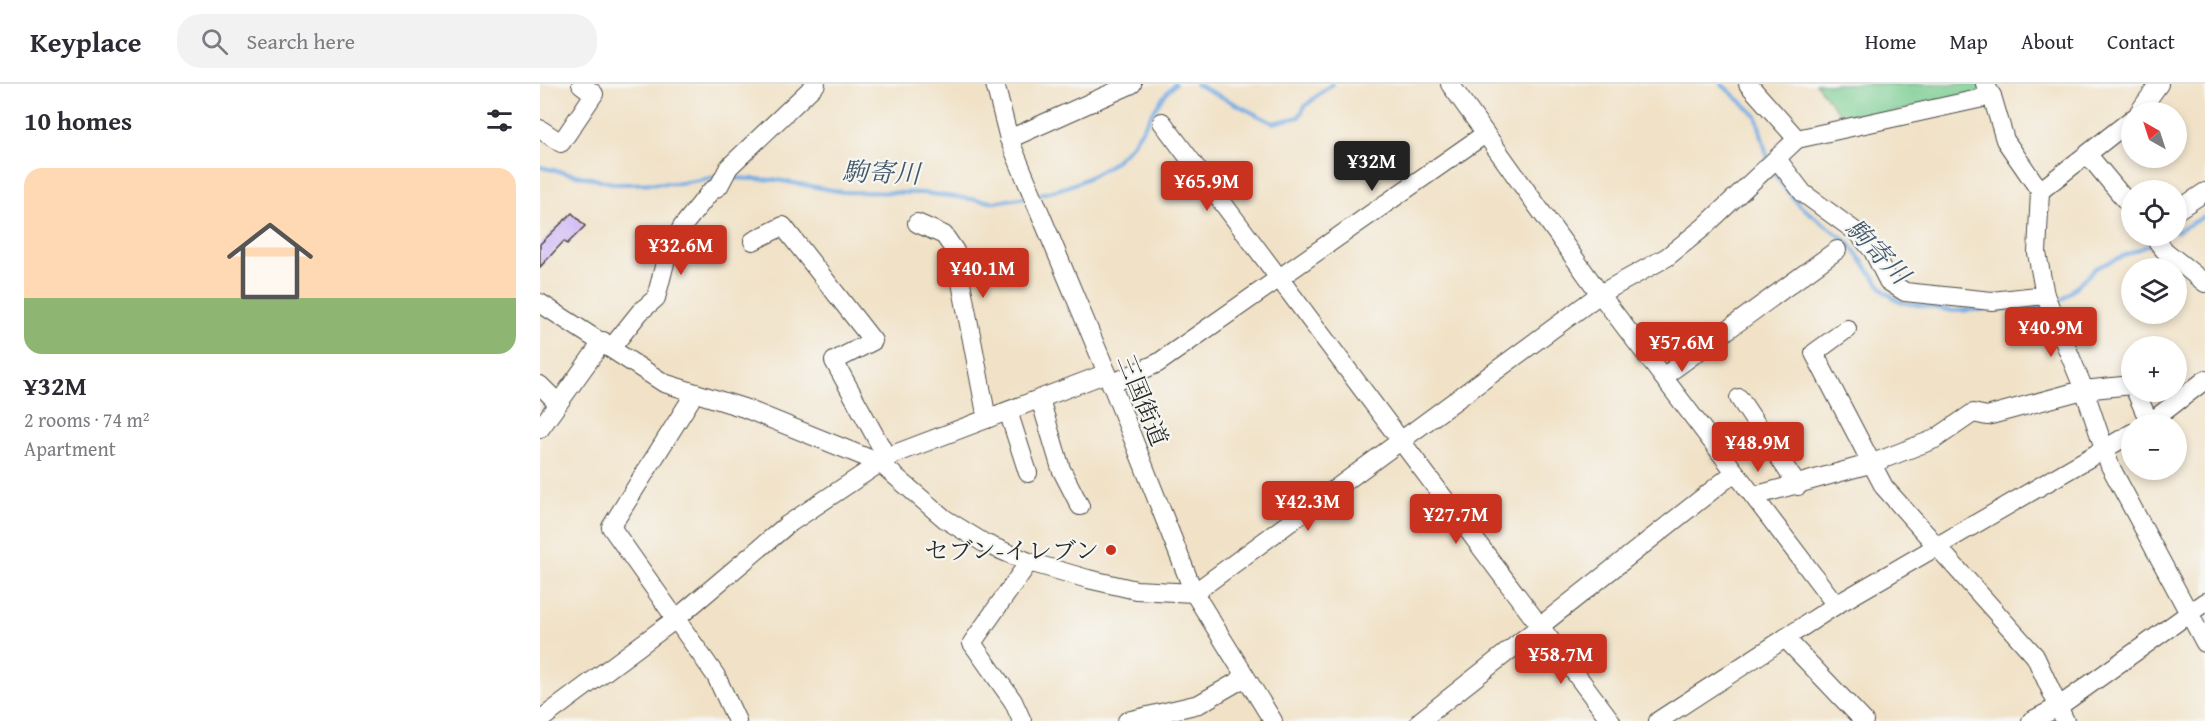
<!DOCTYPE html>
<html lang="en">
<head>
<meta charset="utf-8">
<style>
	body { margin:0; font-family:"Gentium Book Plus","Noto Serif JP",serif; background:#f2f2f3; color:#2b2b33; height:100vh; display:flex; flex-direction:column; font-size:22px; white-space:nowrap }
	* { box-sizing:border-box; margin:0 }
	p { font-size:20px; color:#7c7c81 }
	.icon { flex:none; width:33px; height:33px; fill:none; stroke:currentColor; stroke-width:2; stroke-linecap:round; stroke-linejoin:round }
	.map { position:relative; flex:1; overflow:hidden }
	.drawer { display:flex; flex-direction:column; background:#fff; width:540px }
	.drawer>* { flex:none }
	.needle { width:39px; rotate:321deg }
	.tools { position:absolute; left:1581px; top:18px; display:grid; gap:12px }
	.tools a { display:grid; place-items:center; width:66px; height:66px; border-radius:50%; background:#fff; box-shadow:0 3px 9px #0003; font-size:30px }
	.price { position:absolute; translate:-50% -51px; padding:0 14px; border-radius:6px; background:#c8321e; color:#fff; font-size:20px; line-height:39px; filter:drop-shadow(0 2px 3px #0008) }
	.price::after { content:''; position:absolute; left:50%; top:36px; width:18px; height:14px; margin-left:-9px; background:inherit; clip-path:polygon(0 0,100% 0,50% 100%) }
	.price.current { background:#222; color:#fff }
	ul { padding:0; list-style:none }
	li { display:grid; align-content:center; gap:12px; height:318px; padding:0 24px }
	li+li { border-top:2px solid #e1e1e2 }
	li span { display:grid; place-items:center; height:186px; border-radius:18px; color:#555 }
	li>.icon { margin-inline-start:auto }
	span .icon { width:108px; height:108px; fill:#fffc; stroke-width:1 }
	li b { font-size:26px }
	h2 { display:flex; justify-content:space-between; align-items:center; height:72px; padding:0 24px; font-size:26px }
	header { display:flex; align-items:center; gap:36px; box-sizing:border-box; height:84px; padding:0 30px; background:#fff; border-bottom:2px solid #e1e1e2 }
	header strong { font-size:28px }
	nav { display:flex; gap:33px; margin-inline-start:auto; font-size:21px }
	.search { width:420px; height:54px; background:#f2f2f3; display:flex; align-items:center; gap:15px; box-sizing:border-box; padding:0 21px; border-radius:24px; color:#7c7c81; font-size:22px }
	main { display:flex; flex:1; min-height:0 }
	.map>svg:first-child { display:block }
	.green { fill:#77cc90; stroke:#517c5e; stroke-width:1.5 }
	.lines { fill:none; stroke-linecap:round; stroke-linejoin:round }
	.stream { stroke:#73ace3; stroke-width:4 }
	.building { fill:#c9adf6 }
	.minor-casing { stroke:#494642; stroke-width:20 }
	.minor { stroke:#fff; stroke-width:18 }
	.poi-dot { fill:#c8321e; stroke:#f6f6f2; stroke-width:2 }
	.labels { text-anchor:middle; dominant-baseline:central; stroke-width:4.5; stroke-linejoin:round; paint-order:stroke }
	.street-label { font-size:24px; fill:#2b2b2b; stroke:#f6f6f2 }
	.poi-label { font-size:24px; fill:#2b2b2b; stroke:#f6f6f2; text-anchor:end }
	.water-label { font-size:26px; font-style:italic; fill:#44586b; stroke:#f6f6f2 }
</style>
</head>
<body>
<header>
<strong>Keyplace</strong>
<div class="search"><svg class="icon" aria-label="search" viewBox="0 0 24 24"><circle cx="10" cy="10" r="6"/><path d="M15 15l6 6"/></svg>Search here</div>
<nav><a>Home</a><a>Map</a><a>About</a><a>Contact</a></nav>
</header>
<main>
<section class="drawer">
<h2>10 homes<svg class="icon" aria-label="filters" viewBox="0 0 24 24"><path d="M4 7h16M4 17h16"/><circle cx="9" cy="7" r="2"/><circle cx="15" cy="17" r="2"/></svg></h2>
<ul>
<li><span style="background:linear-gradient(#ffd9b3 70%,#8fb573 0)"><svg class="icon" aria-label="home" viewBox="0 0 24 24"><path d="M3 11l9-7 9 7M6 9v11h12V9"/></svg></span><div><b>¥32M</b><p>2 rooms · 74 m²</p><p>Apartment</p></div></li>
</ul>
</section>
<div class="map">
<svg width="1665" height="637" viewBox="0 0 1665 637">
	<rect width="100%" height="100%" fill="#f6f6f2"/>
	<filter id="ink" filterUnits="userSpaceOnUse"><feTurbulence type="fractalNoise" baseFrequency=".0167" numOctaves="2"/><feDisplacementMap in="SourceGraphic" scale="12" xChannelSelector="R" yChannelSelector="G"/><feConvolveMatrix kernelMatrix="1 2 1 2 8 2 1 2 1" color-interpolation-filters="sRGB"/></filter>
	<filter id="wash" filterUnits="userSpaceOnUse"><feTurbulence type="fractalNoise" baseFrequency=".008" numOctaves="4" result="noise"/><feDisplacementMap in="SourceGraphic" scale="24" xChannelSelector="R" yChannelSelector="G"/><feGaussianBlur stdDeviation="1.35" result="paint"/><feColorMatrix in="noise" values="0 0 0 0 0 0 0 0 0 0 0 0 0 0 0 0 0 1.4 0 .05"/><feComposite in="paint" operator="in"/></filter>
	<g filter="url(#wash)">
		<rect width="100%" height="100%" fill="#f1e2c7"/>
		<!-- green -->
		<polygon class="green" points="1276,0 1441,0 1442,9 1307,39"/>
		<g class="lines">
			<!-- stream -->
			<g class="stream">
				<polyline points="656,0 733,39 759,33 765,22 792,0"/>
				<polyline points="1181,0 1216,31 1228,75"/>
				<polyline points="0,83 77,100 141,99 177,93"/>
				<polyline points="1232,88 1259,121 1308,158 1345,208 1360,218 1413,227 1503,223"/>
				<polyline points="190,94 237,96 303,108 384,109 454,118 486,113"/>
				<path d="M500 110C533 103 570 88 592 60 608 40 616 17 635 0"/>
				<polyline points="1636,148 1665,132"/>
				<polyline points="1513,220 1522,216 1556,184 1613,159"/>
			</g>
		</g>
		<g id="blocks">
			<!-- building -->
			<polygon class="building" points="32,129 45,142 27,160 24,157 0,183 0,160"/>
		</g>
	</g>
	<g filter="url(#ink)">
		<use href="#blocks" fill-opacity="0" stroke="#494642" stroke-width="1.5"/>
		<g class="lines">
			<!-- minor casing -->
			<g class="minor-casing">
				<g id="minor">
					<polyline points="455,0 469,55 567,289 654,509 733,637"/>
					<polyline points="910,0 1060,210 1296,521"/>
					<polyline points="1208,0 1257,55"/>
					<polyline points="1445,0 1452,12 1465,56 1500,107 1497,169 1505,211 1545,308 1570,382 1665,559"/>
					<polyline points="1599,28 1619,0"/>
					<polyline points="622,38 1071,637"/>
					<polyline points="0,45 21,59 54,10 41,0"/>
					<polyline points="469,55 592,0"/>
					<polyline points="1548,71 1592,124"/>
					<polyline points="1237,75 1263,109 1319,150 1333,167 1348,197 1365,208 1452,217 1505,211"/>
					<polyline points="1500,107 1592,35"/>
					<polyline points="1636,127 1665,108"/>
					<polyline points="377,139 404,151 415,167 447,335"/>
					<polyline points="1613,152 1625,167 1665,199"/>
					<polyline points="213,157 243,142 333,257 294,277 345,370 340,379"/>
					<polyline points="0,219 124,299 204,324 340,379 405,435 444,459 489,478 548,495 596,506 654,509 1060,210 1127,173 1164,143 1257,55 1452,12"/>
					<polyline points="1307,245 1274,269 1344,403 1495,572 1525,637"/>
					<polyline points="72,263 100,228 116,214 127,171 142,143 170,108 179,102 189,83 276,0"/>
					<polyline points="1123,293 1297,166"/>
					<polyline points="571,300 618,279 945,50"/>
					<polyline points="0,301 18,319"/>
					<polyline points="1596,308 1610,340"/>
					<polyline points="155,309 71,443 176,592 197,637"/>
					<polyline points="1199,314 1258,402"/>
					<polyline points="500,315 521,385 540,422"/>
					<polyline points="468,327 488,389"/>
					<polyline points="1608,340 1665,296"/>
					<polyline points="0,345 63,257"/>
					<polyline points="1214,412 1333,379 1395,355 1433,329 1447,332 1543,306 1592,301"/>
					<polyline points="1245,554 1324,637"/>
					<polyline points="0,636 137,534 247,441 352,371 567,289"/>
					<polyline points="482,637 473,617 432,559 489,478"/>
					<polyline points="587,637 659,620 704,594"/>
					<polyline points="880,637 1194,389"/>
					<polyline points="1118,637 1296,521 1592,349"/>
					<polyline points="1491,637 1518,623 1665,518"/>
				</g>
			</g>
			<!-- minor -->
			<use href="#minor" class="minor"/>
		</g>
	</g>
	<!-- markers -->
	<circle class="poi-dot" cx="571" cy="466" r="6"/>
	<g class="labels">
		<!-- street labels -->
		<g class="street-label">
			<text transform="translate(603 316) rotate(68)">三国街道</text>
		</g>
		<!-- poi labels -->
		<g class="poi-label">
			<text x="559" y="466">セブン-イレブン</text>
		</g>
		<!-- water labels -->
		<g class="water-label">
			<text transform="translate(341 88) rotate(2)">駒寄川</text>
			<text transform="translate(1338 167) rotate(46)">駒寄川</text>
		</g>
	</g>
</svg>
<div class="tools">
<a><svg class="needle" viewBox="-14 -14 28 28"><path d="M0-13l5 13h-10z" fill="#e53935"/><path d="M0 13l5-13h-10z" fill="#7c7c81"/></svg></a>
<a><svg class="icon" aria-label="locate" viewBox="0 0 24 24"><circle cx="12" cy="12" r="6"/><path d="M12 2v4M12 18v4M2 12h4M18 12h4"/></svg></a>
<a><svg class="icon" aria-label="layers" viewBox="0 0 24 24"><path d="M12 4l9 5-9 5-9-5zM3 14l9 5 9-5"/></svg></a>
<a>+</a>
<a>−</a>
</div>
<b class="price current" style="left:832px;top:108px">¥32M</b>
<b class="price" style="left:667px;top:128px">¥65.9M</b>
<b class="price" style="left:141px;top:192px">¥32.6M</b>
<b class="price" style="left:443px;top:215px">¥40.1M</b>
<b class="price" style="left:1511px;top:274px">¥40.9M</b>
<b class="price" style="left:1142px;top:289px">¥57.6M</b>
<b class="price" style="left:1218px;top:389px">¥48.9M</b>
<b class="price" style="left:768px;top:448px">¥42.3M</b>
<b class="price" style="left:916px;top:461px">¥27.7M</b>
<b class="price" style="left:1021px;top:601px">¥58.7M</b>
</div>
</main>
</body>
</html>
